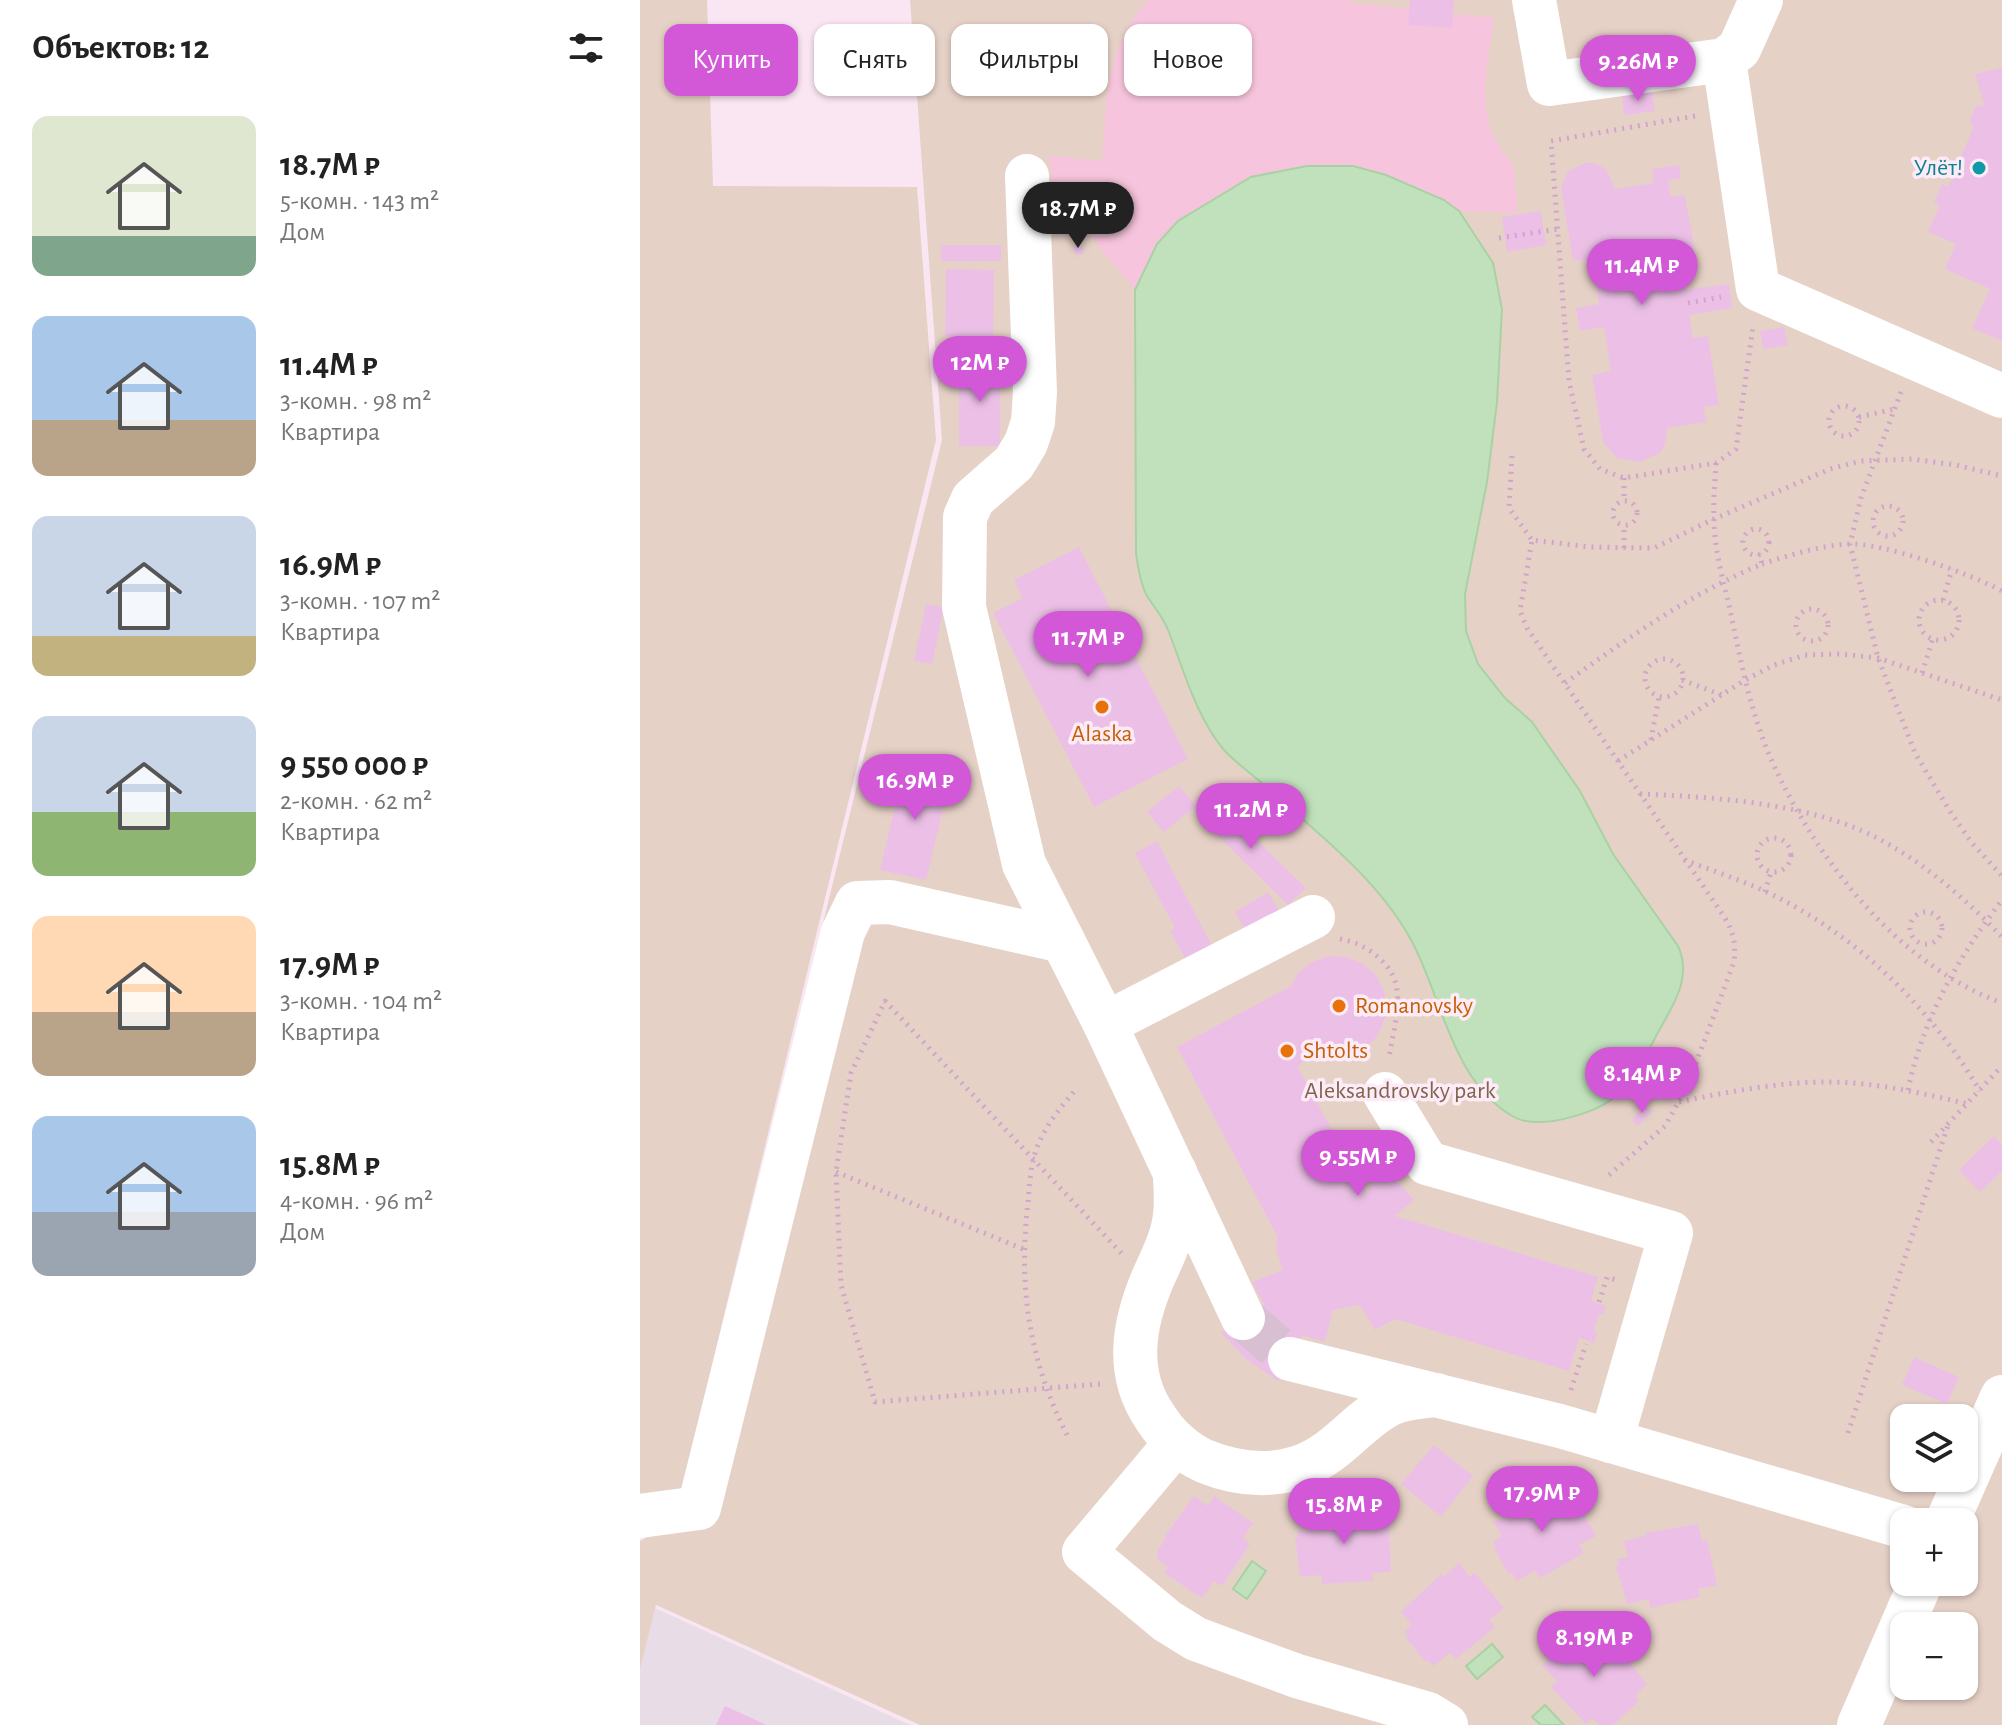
<!DOCTYPE html>
<html lang="ru">
<head>
<meta charset="utf-8">
<style>
	body { margin:0; font-family:"Alegreya Sans",sans-serif; background:#f6f6f6; color:#222; height:100vh; display:flex; flex-direction:column; font-size:30px; white-space:nowrap }
	* { box-sizing:border-box; margin:0 }
	p { font-size:26px; color:#767676 }
	.icon { flex:none; width:44px; height:44px; fill:none; stroke:currentColor; stroke-width:2; stroke-linecap:round; stroke-linejoin:round }
	.map { position:relative; flex:1; overflow:hidden }
	.side { display:flex; flex-direction:column; background:#fff; width:640px }
	.side>* { flex:none }
	.banner { position:absolute; left:24px; top:24px; width:760px; height:72px; display:flex; gap:16px }
	.controls { position:absolute; left:1250px; top:1404px; display:grid; gap:16px }
	.controls a { display:grid; place-items:center; width:88px; height:88px; border-radius:16px; background:#fff; box-shadow:0 2px 6px #0004; font-size:40px }
	.price { position:absolute; translate:-50% -68px; padding:0 18px; border-radius:28px; background:#d358d7; color:#fff; font-size:26px; line-height:52px; filter:drop-shadow(0 2px 4px #0008) }
	.price::after { content:''; position:absolute; left:50%; top:48px; width:24px; height:18px; margin-left:-12px; background:inherit; clip-path:polygon(0 0,100% 0,50% 100%) }
	.price.active { background:#222; color:#fff }
	ul { padding:0; list-style:none }
	li { display:flex; align-items:center; gap:24px; height:200px; padding:0 32px }
	li span { display:grid; place-items:center; flex:none; width:224px; height:160px; border-radius:16px; color:#555 }
	li>.icon { margin-inline-start:auto }
	span .icon { width:96px; height:96px; fill:#fffc; stroke-width:1 }
	li b { font-size:34px }
	h2 { display:flex; justify-content:space-between; align-items:center; height:96px; padding:0 32px; font-size:34px }
	.tag { padding:0 28px; border-radius:16px; background:#fff; box-shadow:0 2px 6px #0004; font-size:28px; line-height:72px }
	.tag.active { background:#d358d7; color:#fff }
	main { display:flex; flex:1; min-height:0 }
	.map>svg:first-child { display:block }
	.industrial { fill:#e8dce6 }
	.green { fill:#e6d1c6; fill-rule:evenodd }
	.sand { fill:#f6c4dc }
	.water { fill:#c1e1bc; stroke:#a8d2a4; stroke-width:2 }
	.building { fill:#ecc0e6 }
	.lines { fill:none; stroke-linecap:round; stroke-linejoin:round }
	.minor-tunnel { stroke:#d8c0d2; stroke-width:44; stroke-dasharray:44 22; stroke-linecap:butt }
	.path { stroke:#d1a4cb; stroke-width:5; stroke-dasharray:2 6; stroke-linecap:butt }
	.minor { stroke:#fff; stroke-width:44 }
	.culture-dot { fill:#0f9aa8; stroke:#fdecf7; stroke-width:3 }
	.food-dot { fill:#e8710a; stroke:#fdecf7; stroke-width:3 }
	.labels { text-anchor:middle; dominant-baseline:central; stroke-width:7; stroke-linejoin:round; paint-order:stroke }
	.culture-label { font-size:24px; fill:#0d838f; stroke:#fdecf7; text-anchor:end }
	.food-label { font-size:24px; fill:#c56008; stroke:#fdecf7; text-anchor:start }
	.park-label { font-size:24px; fill:#80644d; stroke:#fdecf7 }
</style>
</head>
<body>
<main>
<section class="side">
<h2>Объектов: 12<svg class="icon" aria-label="filters" viewBox="0 0 24 24"><path d="M4 7h16M4 17h16"/><circle cx="9" cy="7" r="2"/><circle cx="15" cy="17" r="2"/></svg></h2>
<ul>
<li><span style="background:linear-gradient(#dfe7d0 75%,#7fa58c 0)"><svg class="icon" aria-label="home" viewBox="0 0 24 24"><path d="M3 11l9-7 9 7M6 9v11h12V9"/></svg></span><div><b>18.7M ₽</b><p>5-комн. · 143 m²</p><p>Дом</p></div></li>
<li><span style="background:linear-gradient(#a9c7e8 65%,#b9a48a 0)"><svg class="icon" aria-label="home" viewBox="0 0 24 24"><path d="M3 11l9-7 9 7M6 9v11h12V9"/></svg></span><div><b>11.4M ₽</b><p>3-комн. · 98 m²</p><p>Квартира</p></div></li>
<li><span style="background:linear-gradient(#c9d6e8 75%,#c2b280 0)"><svg class="icon" aria-label="home" viewBox="0 0 24 24"><path d="M3 11l9-7 9 7M6 9v11h12V9"/></svg></span><div><b>16.9M ₽</b><p>3-комн. · 107 m²</p><p>Квартира</p></div></li>
<li><span style="background:linear-gradient(#c9d6e8 60%,#8fb573 0)"><svg class="icon" aria-label="home" viewBox="0 0 24 24"><path d="M3 11l9-7 9 7M6 9v11h12V9"/></svg></span><div><b>9 550 000 ₽</b><p>2-комн. · 62 m²</p><p>Квартира</p></div></li>
<li><span style="background:linear-gradient(#ffd9b3 60%,#b9a48a 0)"><svg class="icon" aria-label="home" viewBox="0 0 24 24"><path d="M3 11l9-7 9 7M6 9v11h12V9"/></svg></span><div><b>17.9M ₽</b><p>3-комн. · 104 m²</p><p>Квартира</p></div></li>
<li><span style="background:linear-gradient(#a9c7e8 60%,#9aa5b1 0)"><svg class="icon" aria-label="home" viewBox="0 0 24 24"><path d="M3 11l9-7 9 7M6 9v11h12V9"/></svg></span><div><b>15.8M ₽</b><p>4-комн. · 96 m²</p><p>Дом</p></div></li>
</ul>
</section>
<div class="map">
<svg width="1362" height="1725" viewBox="0 0 1362 1725">
	<rect width="100%" height="100%" fill="#fae6f3"/>
	<!-- industrial -->
	<polygon class="industrial" points="15,1608 270,1725 0,1725 0,1668"/>
	<!-- green -->
	<g class="green">
		<polygon points="0,0 67,0 73,186 277,187 296,440 42,1489 0,1494"/>
		<path d="M270 0H1362V1725H280L16 1605 0 1669V1541L36 1520 302 440ZM1264 1418H1324V1478H1264ZM1264 1522H1324V1582H1264ZM1264 1626H1324V1686H1264Z"/>
	</g>
	<!-- sand -->
	<path class="sand" d="M508 0H705L715 3 854 18C848 71 830 121 873 163L878 213 819 211 804 200 713 166H667L611 177 517 244 495 290 413 191 409 155 462 161C466 102 466 45 508 0Z"/>
	<!-- water -->
	<g class="water">
		<path d="M667 166H713L746 175 804 200 819 211 853 263 862 309 857 402 847 482 825 594 826 631 838 664 865 698 892 722 940 791 973 854 1038 946C1054 981 1029 1010 1014 1040 1004 1060 989 1085 972 1099 952 1115 897 1130 874 1117 811 1082 802 995 770 938 736 877 676 832 625 786 612 774 596 763 584 750 556 717 544 670 528 630 523 617 513 606 506 594 500 582 498 567 496 553L495 290 517 244 538 221 611 177Z"/>
		<polygon points="612,1561 626,1571 607,1599 593,1589"/>
		<polygon points="852,1644 863,1657 837,1679 826,1666"/>
		<polygon points="905,1705 924,1725 901,1725 892,1717"/>
	</g>
	<!-- building -->
	<g class="building">
		<polygon points="770,0 814,0 812,28 768,25"/>
		<polygon points="1362,68 1362,341 1332,328 1350,289 1305,269 1316,244 1288,232 1300,205 1294,203 1302,184 1308,187 1334,126 1329,123 1337,104 1342,107 1344,104 1335,74"/>
		<polygon points="1012,91 1015,111 984,115 982,94"/>
		<polygon points="945,163 954,163 966,169 975,189 1014,183 1012,169 1039,165 1041,178 1028,181 1031,197 1045,195 1052,235 1055,259 1041,261 1046,290 1089,284 1092,308 1049,315 1053,338 1068,336 1079,405 1064,407 1066,422 1027,428 1025,444 1020,453 1000,462 977,458 963,442 952,375 971,371 964,327 940,331 936,308 959,304 952,259 933,261 921,188 928,171"/>
		<polygon points="901,211 906,245 867,252 862,217"/>
		<rect x="301" y="245" width="60" height="16"/>
		<polygon points="434,245 443,246 443,254 434,254"/>
		<polygon points="306,269 354,270 353,336 305,336"/>
		<polygon points="1144,327 1148,345 1123,349 1120,331"/>
		<rect x="319" y="363" width="41" height="83"/>
		<polygon points="439,547 548,759 454,807 353,613 383,598 374,580"/>
		<polygon points="286,604 304,607 292,664 274,661"/>
		<polygon points="265,764 311,775 286,880 240,870"/>
		<polygon points="539,786 556,806 524,832 507,812"/>
		<polygon points="572,797 666,888 648,905 556,814"/>
		<polygon points="517,841 572,946 546,960 530,931 535,928 495,853"/>
		<polygon points="628,892 641,914 607,933 595,912"/>
		<polygon points="689,956 707,957 723,964 736,975 744,991 747,1009 743,1025 734,1040 720,1051 703,1057 685,1056 671,1050 658,1068 727,1193 737,1172 758,1182 774,1200 755,1216 958,1277 951,1301 966,1306 963,1315 959,1314 954,1331 957,1332 954,1343 939,1338 929,1371 755,1319 735,1330 720,1305 693,1310 685,1342 662,1335 638,1381 606,1359 581,1333 624,1304 612,1282 643,1270 637,1252 637,1236 537,1047 651,986 658,973 672,962"/>
		<polygon points="1005,1105 1012,1111 998,1126 992,1120"/>
		<polygon points="1354,1136 1362,1144 1362,1171 1340,1192 1319,1170"/>
		<polygon points="1274,1357 1319,1377 1307,1404 1262,1385"/>
		<polygon points="794,1445 833,1476 801,1517 761,1484"/>
		<polygon points="919,1484 928,1499 933,1496 956,1536 939,1545 944,1553 900,1578 895,1571 877,1581 872,1573 869,1575 854,1548 856,1547 853,1542 862,1536 854,1522 900,1492 901,1494"/>
		<polygon points="554,1496 568,1506 574,1496 613,1523 603,1538 610,1544 582,1586 574,1581 562,1598 524,1573 528,1567 519,1561 517,1552 526,1538 524,1537"/>
		<polygon points="722,1507 722,1510 743,1509 743,1526 749,1526 751,1572 732,1573 733,1581 682,1584 682,1575 660,1577 655,1537 658,1537 657,1531 668,1530 667,1513"/>
		<polygon points="1058,1524 1062,1541 1067,1540 1077,1585 1058,1589 1060,1597 1010,1608 1009,1599 987,1604 976,1566 979,1565 977,1559 988,1557 984,1541 1005,1536 1005,1533"/>
		<polygon points="819,1563 830,1577 835,1573 864,1608 849,1620 855,1627 816,1659 810,1653 794,1666 788,1660 786,1662 766,1638 768,1636 764,1632 772,1625 761,1612 801,1574 803,1577"/>
		<polygon points="955,1629 971,1646 973,1644 1007,1684 995,1696 999,1701 973,1725 959,1725 952,1718 946,1724 911,1687 917,1681 902,1665 909,1659 907,1657 930,1636 931,1638 936,1634 943,1641"/>
		<polygon points="85,1706 127,1725 76,1725"/>
	</g>
	<g class="lines">
		<!-- minor-tunnel -->
		<polyline class="minor-tunnel" points="603,1318 650,1359"/>
		<!-- path -->
		<g class="path">
			<polyline points="1055,116 911,141 929,381 944,449 960,469 984,478 1076,463 1096,449 1113,326"/>
			<polyline points="859,238 918,229"/>
			<polyline points="1048,303 1081,297"/>
			<polyline points="1261,392 1221,498 1210,544 1238,658 1275,753 1311,813 1332,843 1362,876"/>
			<circle cx="1204" cy="421" r="15"/>
			<polyline points="1219,417 1254,409"/>
			<polyline points="872,456 869,508 892,540"/>
			<path d="M1076 463C1075 482 1073 500 1074 518 1074 551 1084 583 1091 614 1102 668 1113 723 1137 772 1183 868 1260 965 1362 1003"/>
			<polyline points="984,478 984,501"/>
			<circle cx="985" cy="513" r="12"/>
			<circle cx="1248" cy="521" r="15"/>
			<circle cx="1116" cy="542" r="13"/>
			<polyline points="984,548 984,526"/>
			<path d="M1122 564C1150 555 1179 546 1207 544 1242 542 1331 574 1362 591"/>
			<polyline points="1303,600 1312,569"/>
			<circle cx="1299" cy="620" r="20"/>
			<circle cx="1172" cy="625" r="16"/>
			<circle cx="1024" cy="678" r="19"/>
			<polyline points="1282,673 1293,638"/>
			<polyline points="1042,680 1082,695"/>
			<path d="M925 683C988 638 1050 594 1122 564L1119 554"/>
			<polyline points="1011,740 1019,696"/>
			<polyline points="978,761 1105,680 1134,665 1165,655 1200,654 1238,658 1362,700"/>
			<path d="M1000 794C1068 797 1139 801 1205 824 1264 845 1319 892 1362 937"/>
			<circle cx="1134" cy="855" r="17"/>
			<path d="M1044 860C1069 869 1094 878 1118 888 1212 930 1288 1004 1340 1091"/>
			<polyline points="1125,892 1131,872"/>
			<circle cx="1286" cy="928" r="16"/>
			<path d="M700 939C725 943 754 963 757 990 760 1008 752 1039 749 1058"/>
			<path d="M1268 1090C1283 1018 1318 958 1362 900"/>
			<path d="M1039 1102C1088 1092 1137 1082 1187 1082 1234 1082 1282 1093 1328 1104"/>
			<polyline points="1291,1142 1362,1066"/>
			<polyline points="196,1172 383,1249"/>
			<path d="M969 1175 1025 1126 1047 1087 1094 962C1096 944 1094 934 1085 918L887 628 880 611 892 540 950 547 1014 548 1074 519 1190 469 1221 461 1272 459 1316 465 1362 476"/>
			<polyline points="959,1302 967,1277 979,1281"/>
			<polyline points="460,1384 235,1402 201,1285 196,1172 211,1073 245,1001 484,1256"/>
			<polyline points="931,1390 946,1344"/>
			<polyline points="1208,1433 1308,1125"/>
			<path d="M427 1435C389 1360 378 1286 388 1203 389 1189 390 1174 393 1161 399 1133 419 1109 437 1088"/>
		</g>
		<!-- minor -->
		<g class="minor">
			<polyline points="894,0 909,84 1084,60 1099,49 1121,0"/>
			<polyline points="1084,60 1118,289 1362,396"/>
			<polyline points="387,176 395,392 393,422 386,443 374,463 333,499 325,517 324,607 384,864 465,1024 603,1318"/>
			<polyline points="465,1024 673,917"/>
			<polyline points="745,1094 787,1163 1031,1233 971,1441"/>
			<path d="M535 1172C535 1186 537 1201 535 1215 533 1237 522 1258 513 1278 493 1325 485 1373 515 1417 527 1436 543 1451 564 1461 596 1474 631 1478 665 1465 698 1452 718 1421 748 1405 763 1397 780 1397 796 1395"/>
			<polyline points="650,1359 920,1426 1264,1527"/>
			<polyline points="536,1443 444,1552 527,1621 556,1639 657,1676 788,1714 806,1725"/>
			<polyline points="0,1516 59,1508 203,932 217,903 250,902 423,941"/>
			<polyline points="1307,1522 1362,1397"/>
			<polyline points="1219,1725 1281,1582"/>
		</g>
	</g>
	<!-- markers -->
	<circle class="culture-dot" cx="1339" cy="168" r="8"/>
	<g class="food-dot">
		<circle cx="462" cy="707" r="8"/>
		<circle cx="699" cy="1006" r="8"/>
		<circle cx="647" cy="1051" r="8"/>
	</g>
	<g class="labels">
		<!-- culture labels -->
		<g class="culture-label">
			<text x="1323" y="168">Улёт!</text>
		</g>
		<!-- food labels -->
		<g class="food-label">
			<text x="462" y="734" text-anchor="middle">Alaska</text>
			<text x="715" y="1006">Romanovsky</text>
			<text x="663" y="1051">Shtolts</text>
		</g>
		<!-- park labels -->
		<g class="park-label">
			<text x="760" y="1091">Aleksandrovsky park</text>
		</g>
	</g>
</svg>
<div class="controls">
<a><svg class="icon" aria-label="layers" viewBox="0 0 24 24"><path d="M12 4l9 5-9 5-9-5zM3 14l9 5 9-5"/></svg></a>
<a>+</a>
<a>−</a>
</div>
<b class="price" style="left:998px;top:103px">9.26M ₽</b>
<b class="price active" style="left:438px;top:250px">18.7M ₽</b>
<b class="price" style="left:1002px;top:307px">11.4M ₽</b>
<b class="price" style="left:340px;top:404px">12M ₽</b>
<b class="price" style="left:448px;top:679px">11.7M ₽</b>
<b class="price" style="left:275px;top:822px">16.9M ₽</b>
<b class="price" style="left:611px;top:851px">11.2M ₽</b>
<b class="price" style="left:1002px;top:1115px">8.14M ₽</b>
<b class="price" style="left:718px;top:1198px">9.55M ₽</b>
<b class="price" style="left:902px;top:1534px">17.9M ₽</b>
<b class="price" style="left:704px;top:1546px">15.8M ₽</b>
<b class="price" style="left:954px;top:1679px">8.19M ₽</b>
<div class="banner">
<a class="tag active">Купить</a>
<a class="tag">Снять</a>
<a class="tag">Фильтры</a>
<a class="tag">Новое</a>
</div>
</div>
</main>
</body>
</html>
